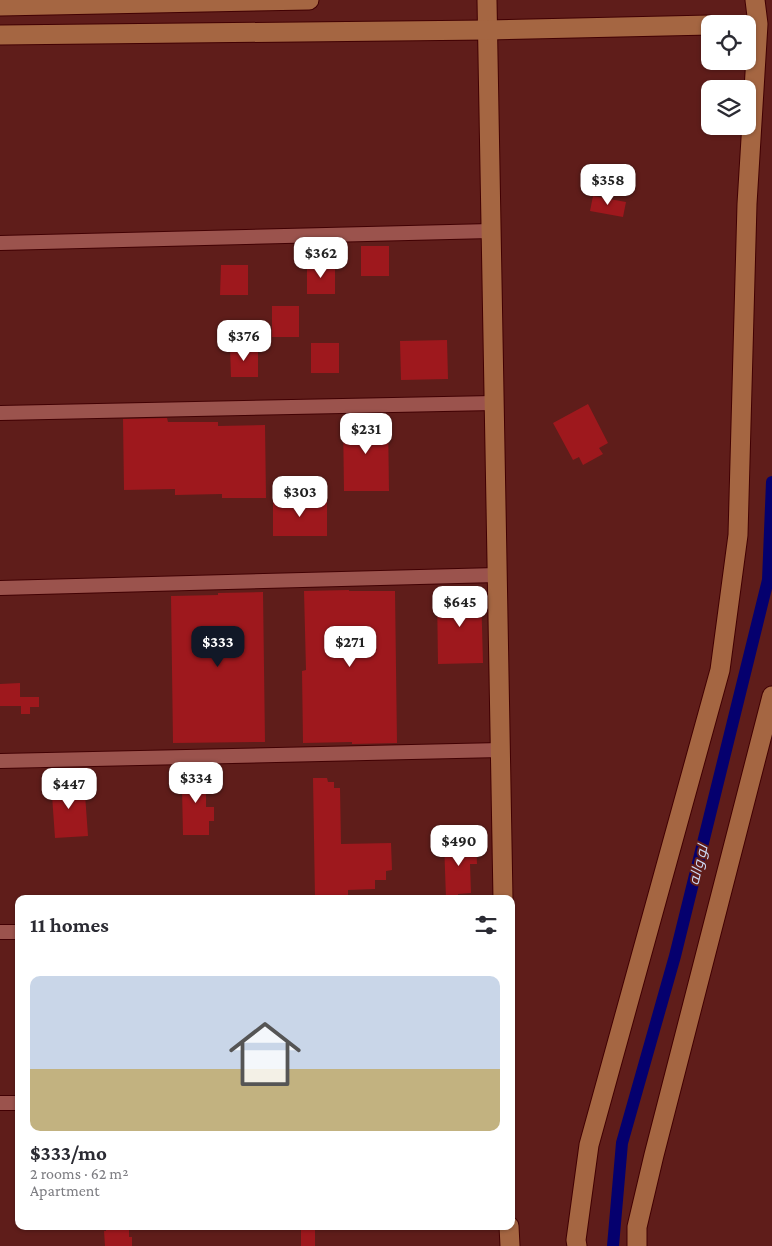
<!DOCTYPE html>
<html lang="en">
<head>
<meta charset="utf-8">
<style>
	body { margin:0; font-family:"Crimson Pro",Cairo,serif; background:#f2f2f3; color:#2b2b33; height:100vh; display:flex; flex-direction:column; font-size:19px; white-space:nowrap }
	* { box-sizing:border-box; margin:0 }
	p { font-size:16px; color:#7c7c81 }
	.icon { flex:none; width:28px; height:28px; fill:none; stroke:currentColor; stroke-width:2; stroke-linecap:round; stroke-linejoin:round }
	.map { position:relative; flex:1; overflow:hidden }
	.side { position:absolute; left:15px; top:895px; width:500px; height:335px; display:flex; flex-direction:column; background:#fff; border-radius:10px; box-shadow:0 1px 4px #0004 }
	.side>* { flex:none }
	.buttons { position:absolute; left:701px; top:15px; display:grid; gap:10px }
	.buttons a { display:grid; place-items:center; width:55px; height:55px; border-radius:10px; background:#fff; box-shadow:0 1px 4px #0004; font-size:25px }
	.price { position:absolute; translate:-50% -42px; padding:0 11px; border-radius:10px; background:#fff; color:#222; font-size:16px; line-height:32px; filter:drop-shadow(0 1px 2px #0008) }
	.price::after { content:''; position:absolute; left:50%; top:30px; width:15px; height:11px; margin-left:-8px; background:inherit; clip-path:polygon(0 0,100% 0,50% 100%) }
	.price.current { background:#111827; color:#fff }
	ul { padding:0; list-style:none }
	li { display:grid; align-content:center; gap:10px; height:265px; padding:0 15px }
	li span { display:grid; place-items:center; height:155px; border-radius:10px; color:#555 }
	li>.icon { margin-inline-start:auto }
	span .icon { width:90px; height:90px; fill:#fffc; stroke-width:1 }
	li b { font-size:21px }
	h2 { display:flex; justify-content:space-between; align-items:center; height:60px; padding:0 15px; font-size:21px }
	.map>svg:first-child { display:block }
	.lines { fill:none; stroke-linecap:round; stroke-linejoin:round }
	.canal { stroke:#05006e; stroke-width:12 }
	.building { fill:#9e181d }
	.street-casing { stroke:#410003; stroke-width:16 }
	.secondary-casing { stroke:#410003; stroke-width:21 }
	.street { stroke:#9b534d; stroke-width:14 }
	.secondary { stroke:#a56642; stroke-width:19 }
	.labels { text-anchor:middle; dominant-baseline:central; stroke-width:4; stroke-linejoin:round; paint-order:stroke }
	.water-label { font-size:15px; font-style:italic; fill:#ccd8f3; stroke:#5f1d1a }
</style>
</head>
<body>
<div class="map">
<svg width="772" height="1246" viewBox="0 0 772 1246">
	<rect width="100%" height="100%" fill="#5f1d1a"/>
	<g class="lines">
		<!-- canal -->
		<polyline class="canal" points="613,1246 622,1143 675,956 768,580 772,482"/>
	</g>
	<!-- building -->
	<g class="building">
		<polygon points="593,196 626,202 623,217 590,211"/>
		<rect x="361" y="246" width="28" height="30"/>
		<rect x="307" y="264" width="28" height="30"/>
		<polygon points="221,265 248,265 248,295 220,295"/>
		<rect x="272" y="306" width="27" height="31"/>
		<polygon points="447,340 448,379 401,380 400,341"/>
		<rect x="311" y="343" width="28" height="30"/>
		<polygon points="230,347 258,347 258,377 231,377"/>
		<polygon points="588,404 608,443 599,448 603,454 583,465 579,457 573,460 553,423"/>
		<polygon points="167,418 168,422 218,422 218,426 265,425 266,498 222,498 222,494 175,495 175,489 124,490 123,419"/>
		<polygon points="388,418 389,491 344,491 343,419"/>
		<rect x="273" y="499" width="54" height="37"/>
		<polygon points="349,590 349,591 395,591 397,743 352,744 352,742 303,743 302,671 306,670 304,591"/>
		<polygon points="481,591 483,663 438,664 437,592"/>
		<polygon points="263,592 265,742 173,743 171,596 218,595 218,593"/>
		<polygon points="20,683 20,697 39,697 39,707 30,707 30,714 21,714 21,706 0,706 0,684"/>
		<polygon points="208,773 208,776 212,776 213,787 206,787 206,807 214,807 214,821 209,821 209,835 183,835 182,788 180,788 180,774"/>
		<polygon points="313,778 327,778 328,782 334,782 334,788 340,788 341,844 391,843 392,870 386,871 386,880 375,880 375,889 348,890 348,899 315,899"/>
		<polygon points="78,779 79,794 85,794 88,836 55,838 51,781"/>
		<polygon points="444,841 476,841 477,864 470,864 471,893 458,894 458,899 446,899"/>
		<polygon points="106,1226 129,1226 129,1237 132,1237 132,1246 105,1246 104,1231 106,1231"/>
		<rect x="301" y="1226" width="14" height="20"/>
	</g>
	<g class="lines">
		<!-- street casing -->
		<g class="street-casing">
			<g id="street">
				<polyline points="0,243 491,231"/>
				<polyline points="0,413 494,403"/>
				<polyline points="0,588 497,575"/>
				<polyline points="0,761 501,750"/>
				<polyline points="0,932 19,932"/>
				<polyline points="0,1103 19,1103"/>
			</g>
		</g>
		<!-- secondary casing -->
		<g class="secondary-casing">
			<g id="secondary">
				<polyline points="487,0 503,899"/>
				<polyline points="0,6 309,0"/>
				<polyline points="0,35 487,30 710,25"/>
				<polyline points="509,1226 510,1246"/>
				<polyline points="577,1246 576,1240 589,1145 720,670 738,535 747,204 758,24 755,0"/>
				<polyline points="637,1246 637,1227 654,1155 772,696"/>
			</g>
		</g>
		<!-- street -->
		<use href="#street" class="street"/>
		<!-- secondary -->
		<use href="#secondary" class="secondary"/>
	</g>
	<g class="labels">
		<!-- water labels -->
		<g class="water-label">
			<text transform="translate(698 865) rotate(-76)">لو واله</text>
		</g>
	</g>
</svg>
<div class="buttons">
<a><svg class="icon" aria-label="locate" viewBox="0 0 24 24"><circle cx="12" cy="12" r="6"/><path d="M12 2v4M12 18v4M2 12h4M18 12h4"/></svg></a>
<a><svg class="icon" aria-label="layers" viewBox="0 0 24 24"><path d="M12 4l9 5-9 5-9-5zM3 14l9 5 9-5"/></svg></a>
</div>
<b class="price" style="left:608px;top:206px">$358</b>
<b class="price" style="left:321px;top:279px">$362</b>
<b class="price" style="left:244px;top:362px">$376</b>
<b class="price" style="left:366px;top:455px">$231</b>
<b class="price" style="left:300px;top:518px">$303</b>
<b class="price" style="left:460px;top:628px">$645</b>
<b class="price current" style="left:218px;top:668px">$333</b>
<b class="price" style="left:350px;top:668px">$271</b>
<b class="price" style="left:196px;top:804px">$334</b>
<b class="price" style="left:69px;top:810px">$447</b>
<b class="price" style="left:459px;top:867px">$490</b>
<section class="side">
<h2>11 homes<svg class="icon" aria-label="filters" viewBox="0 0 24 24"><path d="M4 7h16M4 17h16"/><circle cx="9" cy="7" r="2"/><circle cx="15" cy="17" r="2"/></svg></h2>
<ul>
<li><span style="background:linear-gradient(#c9d6e8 60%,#c2b280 0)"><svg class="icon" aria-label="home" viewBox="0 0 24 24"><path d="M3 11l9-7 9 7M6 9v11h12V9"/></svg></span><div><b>$333/mo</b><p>2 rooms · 62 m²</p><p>Apartment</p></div></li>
</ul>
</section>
</div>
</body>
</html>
